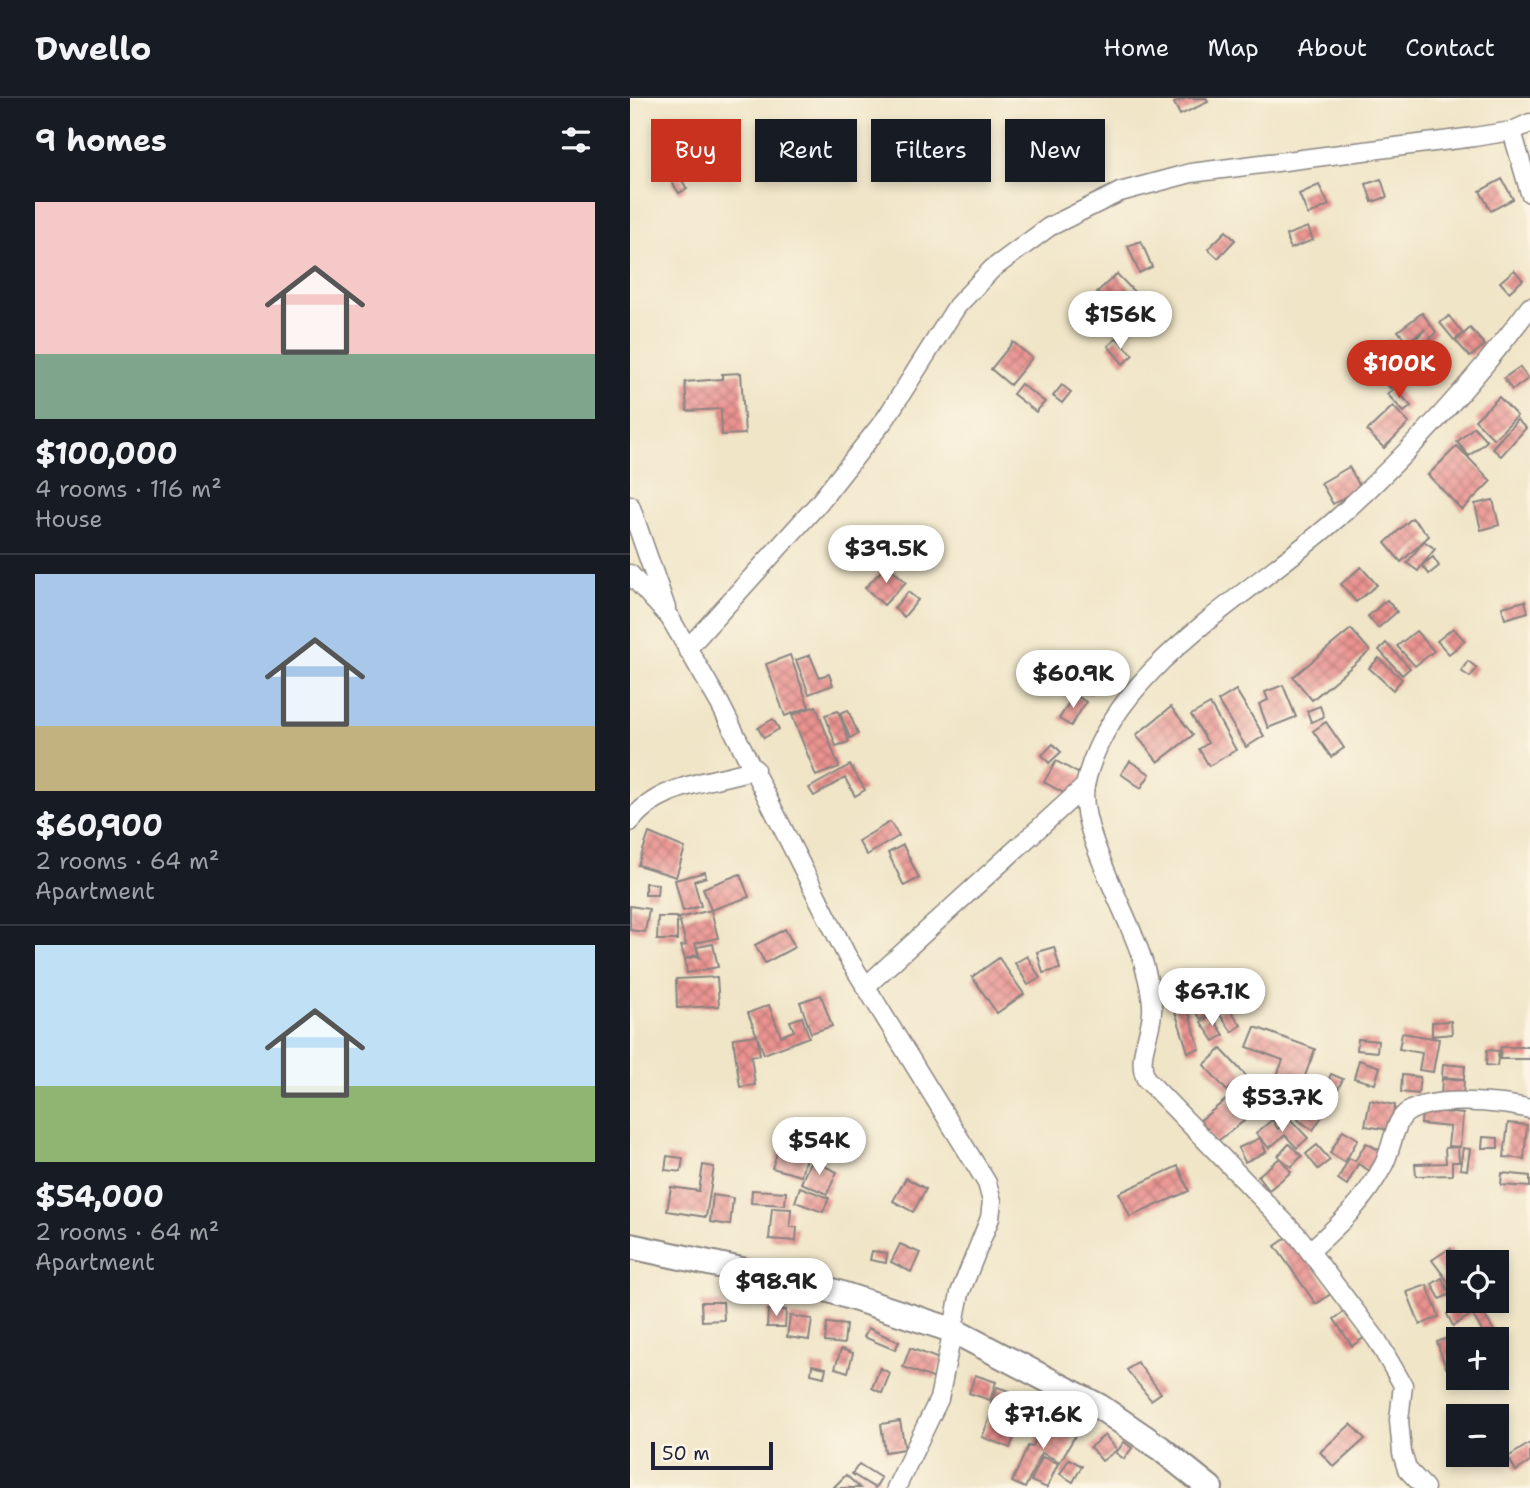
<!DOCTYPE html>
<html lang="en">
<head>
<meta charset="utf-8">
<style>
	body { margin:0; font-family:"Shantell Sans",sans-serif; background:#242831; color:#f1f3f6; height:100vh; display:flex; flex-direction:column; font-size:26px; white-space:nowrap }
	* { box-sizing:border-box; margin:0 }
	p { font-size:23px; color:#9ea1a6 }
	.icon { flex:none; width:38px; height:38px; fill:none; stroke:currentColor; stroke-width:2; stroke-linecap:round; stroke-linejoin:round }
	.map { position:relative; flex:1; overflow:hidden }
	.sheet { display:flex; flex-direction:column; background:#171b24; width:630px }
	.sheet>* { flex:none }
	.banner { position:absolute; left:21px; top:21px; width:665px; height:63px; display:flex; gap:14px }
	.buttons { position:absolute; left:816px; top:1152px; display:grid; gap:14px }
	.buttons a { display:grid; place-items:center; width:63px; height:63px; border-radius:0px; background:#171b24; box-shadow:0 4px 10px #0003; font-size:35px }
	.scale { position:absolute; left:21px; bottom:18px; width:122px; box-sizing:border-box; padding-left:7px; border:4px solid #22223b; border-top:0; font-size:19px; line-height:24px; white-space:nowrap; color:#22223b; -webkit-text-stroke:5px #fcf5e5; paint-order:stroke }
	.price { position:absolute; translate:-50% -60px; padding:0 16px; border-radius:24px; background:#fff; color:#222; font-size:23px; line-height:46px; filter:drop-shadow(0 2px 4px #0008) }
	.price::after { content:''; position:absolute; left:50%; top:42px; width:21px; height:16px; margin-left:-10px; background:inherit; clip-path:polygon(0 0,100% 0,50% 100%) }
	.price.on { background:#c8321e; color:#fff }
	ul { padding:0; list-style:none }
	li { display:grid; align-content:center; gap:14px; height:371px; padding:0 35px }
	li+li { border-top:2px solid #363941 }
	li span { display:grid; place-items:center; height:217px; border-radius:0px; color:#555 }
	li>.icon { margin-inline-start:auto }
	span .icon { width:126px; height:126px; fill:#fffc; stroke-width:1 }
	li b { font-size:30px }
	h2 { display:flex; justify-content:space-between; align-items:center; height:84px; padding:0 35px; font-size:30px }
	.pill { padding:0 24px; border-radius:0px; background:#171b24; box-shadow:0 4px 10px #0003; font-size:24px; line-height:63px }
	.pill.on { background:#c8321e; color:#fff }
	header { display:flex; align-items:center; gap:42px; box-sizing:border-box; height:98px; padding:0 35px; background:#171b24; border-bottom:2px solid #363941 }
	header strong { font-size:33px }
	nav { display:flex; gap:38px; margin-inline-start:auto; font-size:24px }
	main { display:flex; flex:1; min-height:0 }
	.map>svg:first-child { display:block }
	.building { fill:url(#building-cross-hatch) }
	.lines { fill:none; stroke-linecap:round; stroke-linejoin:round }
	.street-casing { stroke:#898481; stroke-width:21 }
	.secondary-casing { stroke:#898481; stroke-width:28 }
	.street { stroke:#fff; stroke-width:18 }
	.secondary { stroke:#fff; stroke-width:24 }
</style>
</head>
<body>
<header>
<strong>Dwello</strong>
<nav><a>Home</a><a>Map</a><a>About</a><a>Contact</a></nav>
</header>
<main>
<section class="sheet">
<h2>9 homes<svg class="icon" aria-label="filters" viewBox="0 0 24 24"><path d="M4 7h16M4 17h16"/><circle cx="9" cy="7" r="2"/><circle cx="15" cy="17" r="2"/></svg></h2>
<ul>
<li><span style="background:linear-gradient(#f6c9c9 70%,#7fa58c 0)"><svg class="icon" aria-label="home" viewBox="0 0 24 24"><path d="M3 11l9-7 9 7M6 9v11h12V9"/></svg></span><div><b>$100,000</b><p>4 rooms · 116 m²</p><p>House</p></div></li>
<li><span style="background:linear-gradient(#a9c7e8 70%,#c2b280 0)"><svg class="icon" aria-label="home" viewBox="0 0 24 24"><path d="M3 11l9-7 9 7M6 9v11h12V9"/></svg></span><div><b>$60,900</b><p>2 rooms · 64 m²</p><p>Apartment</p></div></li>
<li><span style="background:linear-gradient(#bfe0f5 65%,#8fb573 0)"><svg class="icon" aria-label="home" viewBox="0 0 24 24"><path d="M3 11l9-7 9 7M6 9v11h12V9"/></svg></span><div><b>$54,000</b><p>2 rooms · 64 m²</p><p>Apartment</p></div></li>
</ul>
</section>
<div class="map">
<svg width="900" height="1390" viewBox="0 0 900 1390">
	<defs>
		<pattern id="building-cross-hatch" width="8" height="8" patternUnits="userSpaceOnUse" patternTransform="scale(1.75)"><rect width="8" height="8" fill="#ea9390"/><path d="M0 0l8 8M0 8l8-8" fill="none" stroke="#bd7877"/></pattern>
	</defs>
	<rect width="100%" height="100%" fill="#fcf5e5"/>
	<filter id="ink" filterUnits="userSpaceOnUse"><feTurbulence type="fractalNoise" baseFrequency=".0143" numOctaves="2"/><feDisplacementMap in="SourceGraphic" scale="14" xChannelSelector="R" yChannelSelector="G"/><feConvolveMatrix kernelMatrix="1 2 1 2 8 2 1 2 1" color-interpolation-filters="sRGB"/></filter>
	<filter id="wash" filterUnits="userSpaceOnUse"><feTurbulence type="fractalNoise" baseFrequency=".00686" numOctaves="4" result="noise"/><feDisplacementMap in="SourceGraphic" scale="28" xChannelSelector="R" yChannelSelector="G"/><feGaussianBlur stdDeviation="1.57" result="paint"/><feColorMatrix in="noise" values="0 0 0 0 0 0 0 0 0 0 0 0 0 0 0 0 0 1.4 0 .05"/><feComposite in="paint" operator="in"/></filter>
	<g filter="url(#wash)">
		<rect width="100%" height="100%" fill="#f0e5c7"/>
		<g id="blocks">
			<!-- building -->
			<g class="building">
				<polygon points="556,0 576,0 578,4 550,17 544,5"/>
				<polygon points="50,79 57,91 49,95 41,83"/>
				<polygon points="751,81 757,99 742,104 736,86"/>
				<polygon points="872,81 883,101 861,113 850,93"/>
				<polygon points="689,87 699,107 678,117 669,96"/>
				<polygon points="678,129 683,142 660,151 656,137"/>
				<polygon points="596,133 605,142 588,160 578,151"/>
				<polygon points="511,143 522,169 509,175 498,148"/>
				<polygon points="884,172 893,182 879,194 870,184"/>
				<polygon points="487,176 510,200 490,219 467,194"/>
				<polygon points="792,215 806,234 789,253 802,265 796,271 776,252 795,231 777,244 768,233"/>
				<polygon points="819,218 833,236 824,242 810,225"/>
				<polygon points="840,230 855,247 840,259 826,243"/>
				<polygon points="487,240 503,257 493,266 478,248"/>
				<polygon points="760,241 766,248 755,258 749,252"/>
				<polygon points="383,244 402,260 380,287 361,271"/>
				<polygon points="776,257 785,267 760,290 751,281"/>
				<polygon points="890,269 898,281 882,292 874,280"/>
				<polygon points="111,275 115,336 92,337 91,311 57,313 55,284 92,281 92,276"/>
				<polygon points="391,286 415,304 406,314 383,296"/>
				<polygon points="432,287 441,294 432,305 423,298"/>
				<polygon points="765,290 781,308 774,314 757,296"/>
				<polygon points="869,299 887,318 864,341 845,322"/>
				<polygon points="763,308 779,325 754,350 737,333"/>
				<polygon points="887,322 896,330 871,358 862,350"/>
				<polygon points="844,329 857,343 839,358 827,344"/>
				<polygon points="827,348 861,383 832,412 798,377"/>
				<polygon points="719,369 731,390 703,406 691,385"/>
				<polygon points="863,402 869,427 851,432 845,406"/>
				<polygon points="782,420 799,438 771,464 755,445"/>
				<polygon points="794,443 805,451 792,467 803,459 809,468 799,476 792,467 788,473 777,465"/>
				<polygon points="257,467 276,484 254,507 235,490"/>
				<polygon points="731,469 747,487 726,504 711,486"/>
				<polygon points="278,494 288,502 274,519 264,510"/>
				<polygon points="757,502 767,514 748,530 738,518"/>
				<polygon points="895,503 898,514 875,521 872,509"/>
				<polygon points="823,530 835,543 819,556 807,543"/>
				<polygon points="721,531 740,553 682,602 663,579"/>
				<polygon points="786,533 804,553 785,568 767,548"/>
				<polygon points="756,545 780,570 772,577 749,552"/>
				<polygon points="160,557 179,609 155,618 136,566"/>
				<polygon points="180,557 189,579 199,576 203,587 179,596 166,562"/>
				<polygon points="749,560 772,581 763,592 739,570"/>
				<polygon points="460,563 475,572 460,597 445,588"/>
				<polygon points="838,563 847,570 840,579 831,573"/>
				<polygon points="653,587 666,619 638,630 629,606 638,602 635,594"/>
				<polygon points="606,592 634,638 616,649 588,603"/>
				<polygon points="444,596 456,604 441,628 429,621"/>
				<polygon points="580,606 606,652 579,668 569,651 578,645 561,617"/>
				<polygon points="186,608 209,669 186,678 162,617"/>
				<polygon points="690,608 694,619 681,624 677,613"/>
				<polygon points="541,609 563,637 528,664 506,637"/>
				<polygon points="218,612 228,636 220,640 210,615"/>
				<polygon points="208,613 219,644 206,648 195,617"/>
				<polygon points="143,621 149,631 134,640 128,630"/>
				<polygon points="696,624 714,650 701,659 683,633"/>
				<polygon points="423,646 431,654 419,665 412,657"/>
				<polygon points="426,663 453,678 441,699 414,684"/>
				<polygon points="500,663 520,676 511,690 491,676"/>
				<polygon points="220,667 235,692 225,698 215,680 184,698 179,690"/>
				<polygon points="260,724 269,738 237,757 228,743"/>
				<polygon points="19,735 55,750 46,779 8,767"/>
				<polygon points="273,747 289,780 274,788 258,755"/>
				<polygon points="75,774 76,779 64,783 71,808 53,813 45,782"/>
				<polygon points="110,776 119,799 81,812 88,840 65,845 68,856 55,861 51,848 56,847 49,820 81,812 73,790"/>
				<polygon points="15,785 28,786 27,797 15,797"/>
				<polygon points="0,808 19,811 15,834 0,832"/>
				<polygon points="28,819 47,819 47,842 27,842"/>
				<polygon points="155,831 165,849 135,865 125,847"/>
				<polygon points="83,846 88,869 57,875 55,861 68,858 70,861 67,849"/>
				<polygon points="424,849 430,871 413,875 407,854"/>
				<polygon points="397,858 410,880 398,887 385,865"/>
				<polygon points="369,860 394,896 367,915 342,879"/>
				<polygon points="87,879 89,908 47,910 46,881"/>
				<polygon points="191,897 202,928 181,935 170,904"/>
				<polygon points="584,900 589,909 571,921 565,913"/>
				<polygon points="555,903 570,951 558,954 543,907"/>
				<polygon points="139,907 151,938 164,933 160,923 172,919 179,939 134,956 118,915"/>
				<polygon points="597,908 611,927 602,934 588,914"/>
				<polygon points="581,917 594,937 584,943 571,924"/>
				<polygon points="821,923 822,936 802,938 802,924"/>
				<polygon points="625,929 685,951 667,999 642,990 653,962 617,949"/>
				<polygon points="772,935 809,941 803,974 789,972 792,955 769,951"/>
				<polygon points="127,937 130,957 121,958 125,987 110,989 103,940"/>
				<polygon points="728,941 748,943 747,954 727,952"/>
				<polygon points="871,949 900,949 900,961 870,961"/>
				<polygon points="591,951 634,997 624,1006 605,985 597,993 574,967"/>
				<polygon points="857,952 869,953 867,968 856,967"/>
				<polygon points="729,962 750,969 745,986 724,980"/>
				<polygon points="813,966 835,968 834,981 812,979"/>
				<polygon points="701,976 713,981 702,1003 691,998"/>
				<polygon points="772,977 790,979 788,996 771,994"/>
				<polygon points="812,981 834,982 833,999 811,998"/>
				<polygon points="597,1001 614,1023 585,1045 568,1024"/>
				<polygon points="740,1002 765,1007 760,1032 735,1028"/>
				<polygon points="678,1007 693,1017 683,1032 668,1022"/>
				<polygon points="792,1012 833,1016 830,1049 818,1048 820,1029 791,1026"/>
				<polygon points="659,1020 678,1040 667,1050 655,1037 639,1050 626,1035 642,1022 648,1031"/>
				<polygon points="878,1025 897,1027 894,1061 874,1059"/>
				<polygon points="713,1032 728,1041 715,1064 700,1055"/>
				<polygon points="853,1039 868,1040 868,1050 852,1050"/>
				<polygon points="630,1040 636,1054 615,1064 608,1050"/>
				<polygon points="736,1045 751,1053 740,1073 728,1066 717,1087 708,1081 719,1060 725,1063"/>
				<polygon points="659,1046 672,1058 661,1069 648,1058"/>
				<polygon points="687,1047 700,1062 688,1071 676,1056"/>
				<polygon points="828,1049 829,1064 822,1064 822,1077 786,1078 785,1066 816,1065 815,1050"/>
				<polygon points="833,1050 840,1051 837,1072 830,1071"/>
				<polygon points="148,1052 176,1059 171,1078 142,1070"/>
				<polygon points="37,1058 53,1060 51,1074 35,1072"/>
				<polygon points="650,1060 661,1074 639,1092 628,1078"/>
				<polygon points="181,1062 207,1074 197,1096 171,1085"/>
				<polygon points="73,1067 84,1069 76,1119 37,1113 41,1089 69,1093"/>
				<polygon points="548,1068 559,1093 500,1119 489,1095"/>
				<polygon points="872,1075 900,1078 900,1089 871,1087"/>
				<polygon points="276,1080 296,1091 283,1114 263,1103"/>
				<polygon points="170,1089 199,1100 193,1114 165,1104"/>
				<polygon points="122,1092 156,1094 155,1107 121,1105"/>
				<polygon points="83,1097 103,1100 100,1127 80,1124"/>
				<polygon points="142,1110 161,1111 160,1129 167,1129 166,1143 139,1141"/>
				<polygon points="661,1137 702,1195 686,1206 645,1148"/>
				<polygon points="270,1146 290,1155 281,1174 261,1164"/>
				<polygon points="820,1150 830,1164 828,1178 819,1185 802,1162"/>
				<polygon points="242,1153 257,1155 256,1165 240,1162"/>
				<polygon points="812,1180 820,1196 810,1201 802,1186"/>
				<polygon points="797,1187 809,1219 790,1227 777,1194"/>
				<polygon points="71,1204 93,1204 94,1222 72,1223"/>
				<polygon points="837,1204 843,1215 851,1211 869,1241 857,1241 842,1216 823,1228 817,1216"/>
				<polygon points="138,1212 156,1212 155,1229 137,1229"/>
				<polygon points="717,1212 735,1239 722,1248 704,1221"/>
				<polygon points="160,1218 182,1221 179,1242 157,1239"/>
				<polygon points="197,1225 216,1227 214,1246 195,1244"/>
				<polygon points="238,1230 269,1244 265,1252 234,1239"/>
				<polygon points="827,1236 828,1265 816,1270 807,1244"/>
				<polygon points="280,1250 312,1262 305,1281 273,1269"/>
				<polygon points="211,1251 223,1255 218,1274 205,1270"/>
				<polygon points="507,1264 531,1295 521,1302 497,1272"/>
				<polygon points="182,1267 196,1270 194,1279 181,1276"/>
				<polygon points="250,1270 260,1275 252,1295 242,1290"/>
				<polygon points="345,1277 366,1284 360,1302 339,1295"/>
				<polygon points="367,1289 385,1295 380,1310 361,1304"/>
				<polygon points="407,1302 418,1313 402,1328 392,1317"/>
				<polygon points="361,1317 388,1328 380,1350 352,1339"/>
				<polygon points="417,1322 445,1338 430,1364 412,1355 395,1390 382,1384 398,1348 402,1349"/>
				<polygon points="270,1323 275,1351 255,1354 251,1326"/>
				<polygon points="721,1326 735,1341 704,1369 690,1354"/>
				<polygon points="475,1337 487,1352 472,1363 460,1349"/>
				<polygon points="494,1344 502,1350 494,1361 486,1355"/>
				<polygon points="900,1345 900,1364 886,1373 878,1359"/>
				<polygon points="412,1359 428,1365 417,1390 401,1383"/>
				<polygon points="439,1361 452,1368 443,1384 430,1376"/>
				<polygon points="229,1366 251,1380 245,1390 222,1376"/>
				<polygon points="216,1377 230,1390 203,1390"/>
			</g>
		</g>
	</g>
	<g filter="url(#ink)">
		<use href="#blocks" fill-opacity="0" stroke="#898481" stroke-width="2"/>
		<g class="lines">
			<!-- street casing -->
			<g class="street-casing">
				<g id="street">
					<polyline points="882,33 900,95"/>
					<polyline points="0,407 36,510"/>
					<polyline points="0,476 40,520 90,606 217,858 357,1085 362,1103 360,1120 330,1195 309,1301 266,1390"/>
					<polyline points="57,551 188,406 256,320 327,208 362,171 419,129 490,94 561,75 844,39 882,33 900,25"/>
					<path d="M0 724C30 685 80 685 125 671"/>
					<polyline points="235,889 455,688"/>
					<path d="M680 1153C710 1126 733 1105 753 1068 761 1054 763 1030 773 1018 793 996 874 1004 900 1011"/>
					<path d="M795 1390 777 1371 772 1355 769 1322 773 1287 747 1242 668 1138 516 981C506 959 521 937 522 914 523 900 518 881 514 867 502 821 447 732 455 688 479 569 629 493 712 416 781 353 844 284 900 209"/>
				</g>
			</g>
			<!-- secondary casing -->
			<g class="secondary-casing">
				<polyline id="secondary" points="0,1148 190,1189 322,1232 470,1309 530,1350 580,1390"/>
			</g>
			<!-- street -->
			<use href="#street" class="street"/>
			<!-- secondary -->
			<use href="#secondary" class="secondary"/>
		</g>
	</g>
</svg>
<div class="buttons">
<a><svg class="icon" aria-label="locate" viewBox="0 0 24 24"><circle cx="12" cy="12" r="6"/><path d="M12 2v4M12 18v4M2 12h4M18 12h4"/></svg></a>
<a>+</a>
<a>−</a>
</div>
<div class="scale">50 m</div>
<b class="price" style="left:490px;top:253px">$156K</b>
<b class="price on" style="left:769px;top:302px">$100K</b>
<b class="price" style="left:256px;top:487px">$39.5K</b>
<b class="price" style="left:443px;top:612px">$60.9K</b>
<b class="price" style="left:582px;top:930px">$67.1K</b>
<b class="price" style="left:652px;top:1036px">$53.7K</b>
<b class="price" style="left:189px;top:1079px">$54K</b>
<b class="price" style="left:146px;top:1220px">$98.9K</b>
<b class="price" style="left:413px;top:1353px">$71.6K</b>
<div class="banner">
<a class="pill on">Buy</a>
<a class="pill">Rent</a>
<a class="pill">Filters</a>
<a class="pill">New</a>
</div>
</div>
</main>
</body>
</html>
